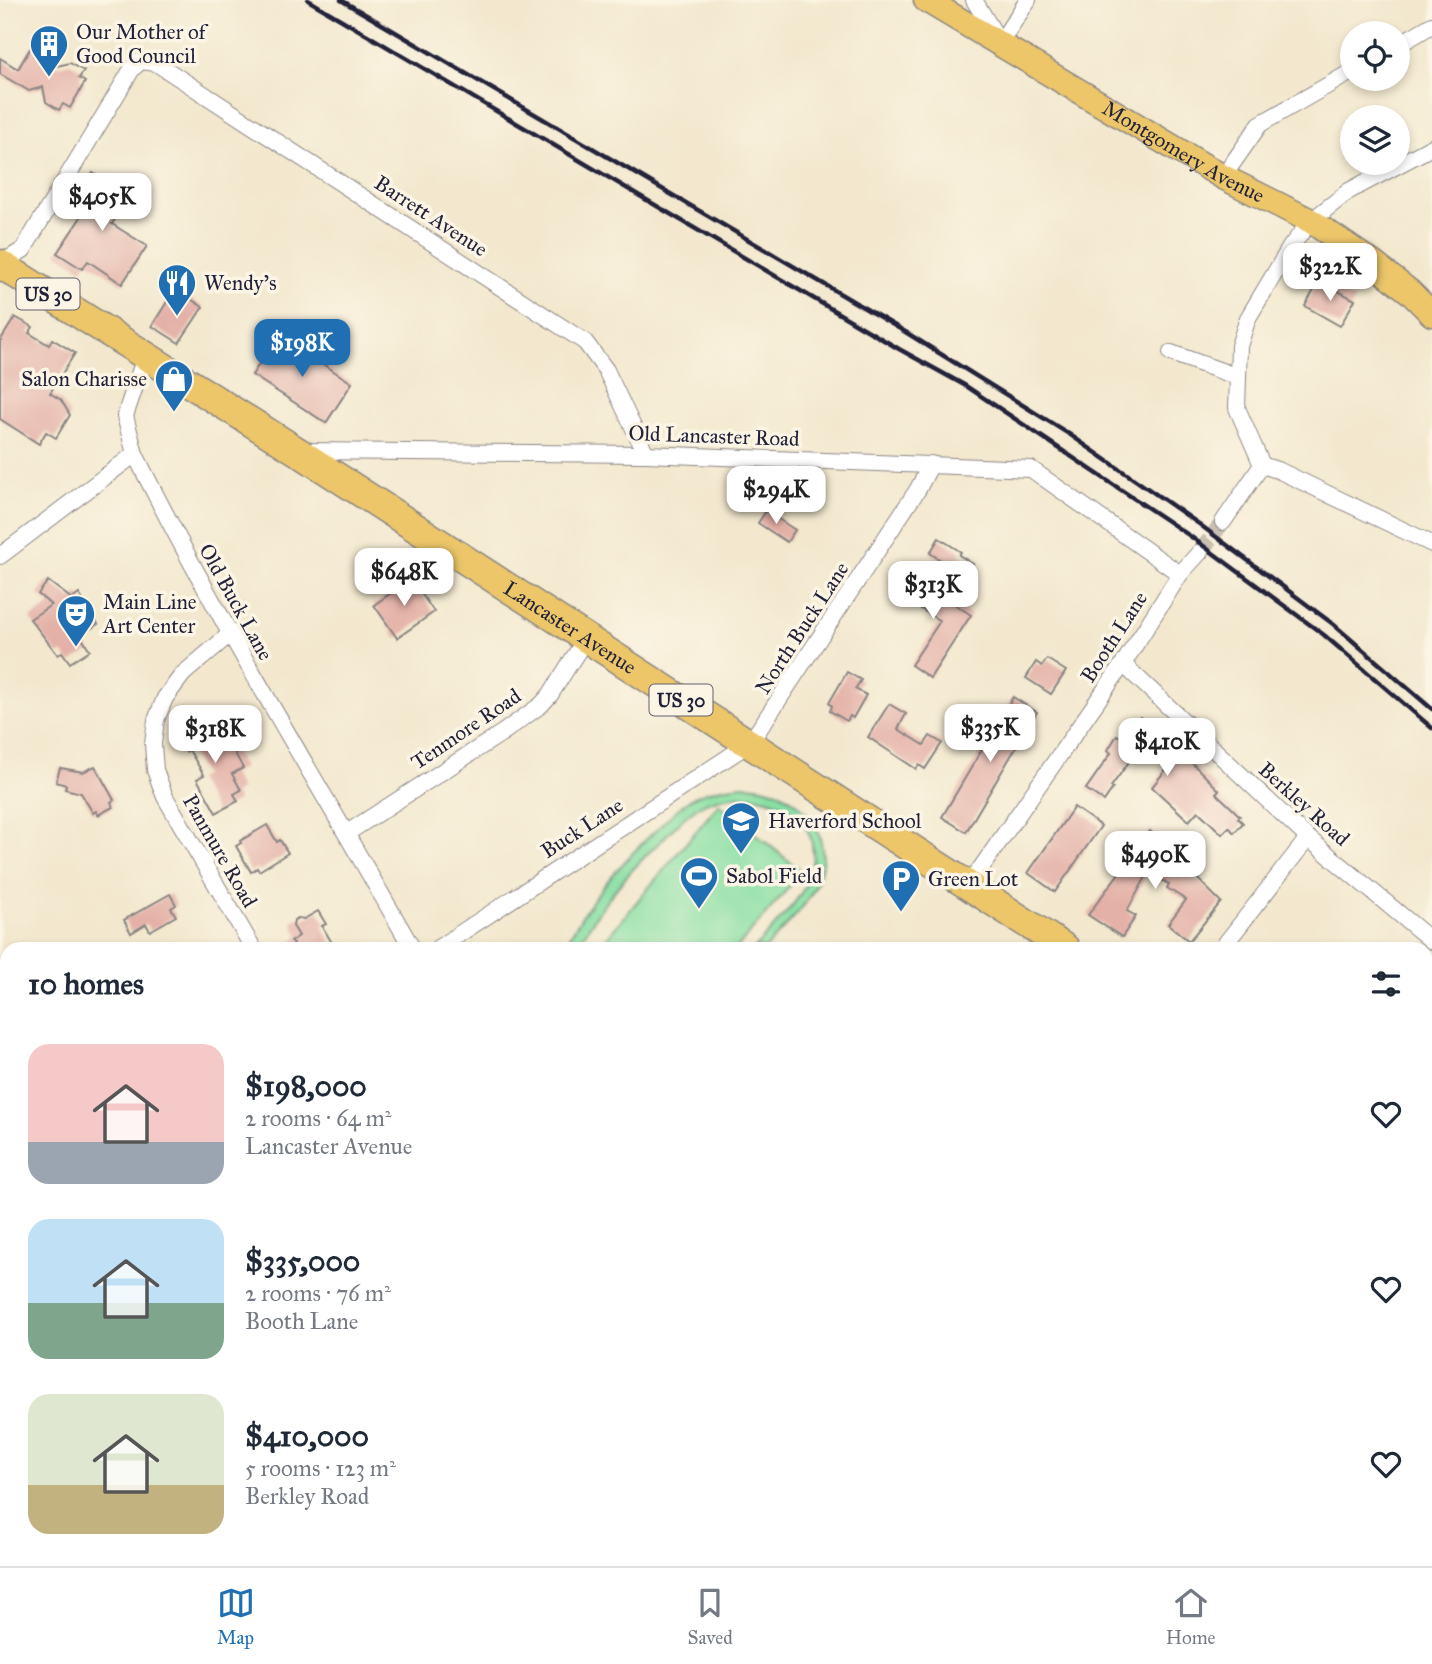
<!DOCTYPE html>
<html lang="en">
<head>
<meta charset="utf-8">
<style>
	body { margin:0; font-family:"IM FELL Great Primer",serif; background:#f2f2f3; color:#1f2937; height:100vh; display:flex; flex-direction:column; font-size:26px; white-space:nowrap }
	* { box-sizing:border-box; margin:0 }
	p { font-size:23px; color:#747a83 }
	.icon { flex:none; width:38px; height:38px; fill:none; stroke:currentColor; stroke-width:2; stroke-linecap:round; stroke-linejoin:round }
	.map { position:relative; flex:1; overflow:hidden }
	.side { position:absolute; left:0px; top:942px; width:1433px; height:625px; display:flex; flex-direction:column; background:#fff; border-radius:21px 21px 0 0; box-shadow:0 4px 10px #0003 }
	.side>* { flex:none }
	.controls { position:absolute; left:1340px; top:21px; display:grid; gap:14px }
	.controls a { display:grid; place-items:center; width:70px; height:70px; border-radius:50%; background:#fff; box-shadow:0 4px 10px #0003; font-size:35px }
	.price { position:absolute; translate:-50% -60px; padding:0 16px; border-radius:14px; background:#fff; color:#222; font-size:23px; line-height:46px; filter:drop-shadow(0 2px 4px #0008) }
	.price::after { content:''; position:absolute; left:50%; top:42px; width:21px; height:16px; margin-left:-10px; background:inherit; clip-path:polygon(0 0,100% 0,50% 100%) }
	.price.active { background:#1f6fb2; color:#fff }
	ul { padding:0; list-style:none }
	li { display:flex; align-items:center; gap:21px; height:175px; padding:0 28px }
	li span { display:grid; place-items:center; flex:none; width:196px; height:140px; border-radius:21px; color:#555 }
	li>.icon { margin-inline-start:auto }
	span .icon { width:84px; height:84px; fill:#fffc; stroke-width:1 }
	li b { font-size:30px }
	h2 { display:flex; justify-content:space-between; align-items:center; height:84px; padding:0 28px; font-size:30px }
	.dock { display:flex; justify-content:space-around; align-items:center; height:98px; border-top:2px solid #e0e1e3; background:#fff; font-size:19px; color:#747a83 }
	.dock a { display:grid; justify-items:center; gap:4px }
	.dock .active { color:#1f6fb2 }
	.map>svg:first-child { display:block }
	.green { fill:#88dfa3; stroke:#55806f; stroke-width:2 }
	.forest { fill:#6ebe89; stroke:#487062; stroke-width:2 }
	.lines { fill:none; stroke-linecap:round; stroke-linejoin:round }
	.stream { stroke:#54aed2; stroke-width:4.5 }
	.building { fill:#e4b1a8 }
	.street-tunnel { stroke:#c9c0b1; stroke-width:16; stroke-dasharray:16 8; stroke-linecap:butt }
	.street-casing { stroke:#8a8584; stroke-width:18 }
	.secondary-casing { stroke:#8a8584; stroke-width:24 }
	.primary-casing { stroke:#8a8584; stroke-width:27 }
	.highway-casing { stroke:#8a8584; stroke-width:31 }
	.street { stroke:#fff; stroke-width:16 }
	.secondary { stroke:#f7e8c3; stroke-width:21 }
	.primary { stroke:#ecc669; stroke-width:24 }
	.highway { stroke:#ecc669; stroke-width:28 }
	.rail { stroke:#22223b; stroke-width:4.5 }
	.labels { text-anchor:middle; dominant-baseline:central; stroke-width:7; stroke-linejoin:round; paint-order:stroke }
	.shield { fill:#fcf5e5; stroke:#63616e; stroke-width:2 }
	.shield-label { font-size:19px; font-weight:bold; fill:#22223b }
	.poi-label { font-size:21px; fill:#22223b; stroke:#fcf5e5; text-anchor:start }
	.street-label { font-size:21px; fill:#22223b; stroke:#fcf5e5 }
</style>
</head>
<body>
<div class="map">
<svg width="1432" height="1566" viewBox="0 0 1432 1566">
	<rect width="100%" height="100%" fill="#fcf5e5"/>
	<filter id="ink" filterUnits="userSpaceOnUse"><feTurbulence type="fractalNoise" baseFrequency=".0143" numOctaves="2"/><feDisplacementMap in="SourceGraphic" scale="14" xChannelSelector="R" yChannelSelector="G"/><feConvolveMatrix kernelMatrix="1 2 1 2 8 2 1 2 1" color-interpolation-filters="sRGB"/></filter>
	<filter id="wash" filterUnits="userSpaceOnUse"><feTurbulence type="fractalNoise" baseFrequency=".00686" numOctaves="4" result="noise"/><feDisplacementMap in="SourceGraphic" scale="28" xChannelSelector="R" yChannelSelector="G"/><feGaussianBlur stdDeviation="1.57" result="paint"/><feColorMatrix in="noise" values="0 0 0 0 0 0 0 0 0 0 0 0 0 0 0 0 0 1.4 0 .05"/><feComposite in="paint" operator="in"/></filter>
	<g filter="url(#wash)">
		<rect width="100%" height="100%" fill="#f3e8ce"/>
		<!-- green -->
		<g class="green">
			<path d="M741 785C794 783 840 831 816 885 806 908 782 929 766 948H755C774 925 807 897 812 866 822 801 744 780 698 807 686 814 676 826 666 836 629 871 601 902 577 948H564C587 901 619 865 657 829 668 818 680 805 694 797 708 790 725 787 741 785Z"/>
			<polygon points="719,804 802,872 737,948 598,948"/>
		</g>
		<!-- forest -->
		<polygon class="forest" points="1116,1559 1292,1559 1286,1566 1111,1566"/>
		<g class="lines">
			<!-- stream -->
			<polyline class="stream" points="1297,1566 1303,1559"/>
		</g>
		<g id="blocks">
			<!-- building -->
			<g class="building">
				<polygon points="39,44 54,53 57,66 70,63 84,71 79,78 85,82 70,108 63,104 59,110 46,102 43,87 29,91 0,74 0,58 18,69 31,47 36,50"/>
				<polygon points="93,173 129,197 112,224 147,246 122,284 88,261 82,269 57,253 87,208 75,200"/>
				<polygon points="1319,281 1355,300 1340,326 1305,306"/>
				<polygon points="175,289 203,307 179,343 152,326"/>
				<polygon points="15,317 33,327 29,333 49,345 52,339 75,353 50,393 61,400 70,415 56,438 46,432 39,444 0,419 0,341"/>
				<polygon points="278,335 352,383 326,423 252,375"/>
				<polygon points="766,511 795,530 787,542 758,523"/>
				<polygon points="939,538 961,552 959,555 973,564 965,576 930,553"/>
				<polygon points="904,571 971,615 930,678 911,665 940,621 891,590"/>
				<polygon points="411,579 434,612 397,638 374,605"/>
				<polygon points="48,581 72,599 79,594 98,624 80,636 90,650 70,663 62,652 58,655 30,619 51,605 38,594"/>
				<polygon points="1047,659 1066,671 1051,694 1026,678 1036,662 1042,666"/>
				<polygon points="847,672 861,680 855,689 866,695 853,718 850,716 847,721 830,711 832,706 829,703"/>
				<polygon points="1013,697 1037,712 966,832 942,817"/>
				<polygon points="889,704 906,714 898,729 924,745 930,736 942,743 925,769 919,765 916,769 868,737"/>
				<polygon points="1140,717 1159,731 1156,735 1182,753 1219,790 1216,793 1240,816 1238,818 1243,823 1234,833 1229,827 1222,834 1198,811 1189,821 1152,787 1169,766 1141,745 1111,787 1113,788 1104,801 1086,789 1111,753 1108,750 1117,735 1124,739"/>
				<polygon points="212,722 219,736 224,733 243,768 232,774 241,790 234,794 238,801 216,813 197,779 204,775 189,750 186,752 179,740"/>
				<polygon points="95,766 114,800 111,802 113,807 98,815 96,811 93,813 81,793 65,789 66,785 56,782 60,768 83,772"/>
				<polygon points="1074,807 1101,826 1055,892 1028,873"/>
				<polygon points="267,825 277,842 280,840 288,853 259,871 257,868 251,872 236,846 241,843 240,841"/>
				<polygon points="1150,831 1221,902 1189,941 1168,924 1186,900 1167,888 1169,884 1148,873 1127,911 1136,916 1122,937 1088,915"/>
				<polygon points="170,894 176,905 171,908 176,916 150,931 146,924 131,933 124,920"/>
				<polygon points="318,911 326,924 322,926 335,948 296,948 291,941 299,936 293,926 294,920 298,918 304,919"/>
			</g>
		</g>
	</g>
	<g filter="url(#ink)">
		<use href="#blocks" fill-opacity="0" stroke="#8a8584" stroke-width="2"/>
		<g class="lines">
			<!-- street-tunnel -->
			<polyline class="street-tunnel" points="1200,552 1223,522"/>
			<!-- street casing -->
			<g class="street-casing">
				<g id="street">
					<polyline points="974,0 1000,43 1028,0"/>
					<polyline points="1398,45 1432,25"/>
					<polyline points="1223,177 1260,124 1353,71"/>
					<polyline points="0,264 23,250 132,69 141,61 156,63 585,342 606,370 646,454"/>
					<polyline points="1171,353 1238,377"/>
					<polyline points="303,451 646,454 1031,469 1180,574"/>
					<path d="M135 454C219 624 319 784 412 948"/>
					<polyline points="1262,465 1280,471 1432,544"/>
					<polyline points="1223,522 1262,465 1237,408 1239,346 1248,318 1291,246 1311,221 1349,191 1432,147"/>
					<polyline points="0,556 135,454 125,416 145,357"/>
					<polyline points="230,634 183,674 165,698 156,720 153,744 155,770 165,797 253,948"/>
					<polyline points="1123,664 1308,838 1432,941"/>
					<polyline points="347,833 502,733 541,705 550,695 586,638"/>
					<polyline points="969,885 1123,664 1180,574 1200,552"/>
					<polyline points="438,948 750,743 918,489 931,464"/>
					<polyline points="1222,948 1308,838"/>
					<polyline points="0,1186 7,1182"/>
					<polyline points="0,1558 6,1566"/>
					<polyline points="345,1559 349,1566"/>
					<polyline points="685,1559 689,1566"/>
					<polyline points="853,1559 853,1566"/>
				</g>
			</g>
			<!-- secondary casing -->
			<g class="secondary-casing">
				<g id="secondary">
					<polyline points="1426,1445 1432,1445"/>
					<polyline points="732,1566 751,1559"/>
				</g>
			</g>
			<!-- primary casing -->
			<g class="primary-casing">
				<g id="primary">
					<path id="s1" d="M926 0 1223 177 1311 221 1374 264 1410 292 1432 314"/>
				</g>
			</g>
			<!-- highway casing -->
			<g class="highway-casing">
				<g id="highway">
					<path id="s2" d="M0 264 297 451 1065 948"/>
					<polyline points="1426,1185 1432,1189"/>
				</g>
			</g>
			<!-- street -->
			<use href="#street" class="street"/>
			<!-- secondary -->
			<use href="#secondary" class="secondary"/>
			<!-- primary -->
			<use href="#primary" class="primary"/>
			<!-- highway -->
			<use href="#highway" class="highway"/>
			<!-- rail -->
			<g class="rail">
				<polyline points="308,0 899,349 966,386 1190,536 1324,635 1432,728"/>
				<polyline points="341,0 907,333 1069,434 1199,524 1333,624 1432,709"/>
			</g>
		</g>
	</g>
	<!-- icons -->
	<defs>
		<g id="building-pin" transform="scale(2.0125)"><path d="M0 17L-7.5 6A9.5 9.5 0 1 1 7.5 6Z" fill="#1f6fb2" stroke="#fcf5e5"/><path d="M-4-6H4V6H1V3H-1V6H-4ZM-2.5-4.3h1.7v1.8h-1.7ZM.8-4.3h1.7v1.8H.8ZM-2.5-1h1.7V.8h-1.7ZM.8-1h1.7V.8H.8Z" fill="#fff"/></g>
		<g id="restaurant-pin" transform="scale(2.0125)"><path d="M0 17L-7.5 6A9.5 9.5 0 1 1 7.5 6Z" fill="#1f6fb2" stroke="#fcf5e5"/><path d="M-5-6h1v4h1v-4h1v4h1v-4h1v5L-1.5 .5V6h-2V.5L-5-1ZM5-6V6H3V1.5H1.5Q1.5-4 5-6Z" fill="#fff"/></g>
		<g id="shop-pin" transform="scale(2.0125)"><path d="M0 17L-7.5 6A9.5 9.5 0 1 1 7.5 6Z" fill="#1f6fb2" stroke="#fcf5e5"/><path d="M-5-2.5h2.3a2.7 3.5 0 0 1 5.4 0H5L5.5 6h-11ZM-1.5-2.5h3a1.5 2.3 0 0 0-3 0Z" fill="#fff"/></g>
		<g id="theatre-pin" transform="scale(2.0125)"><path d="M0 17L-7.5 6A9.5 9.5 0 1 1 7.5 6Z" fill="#1f6fb2" stroke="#fcf5e5"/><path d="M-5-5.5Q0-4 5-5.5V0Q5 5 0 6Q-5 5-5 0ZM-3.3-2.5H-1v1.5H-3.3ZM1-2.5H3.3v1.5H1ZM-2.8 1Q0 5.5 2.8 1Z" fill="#fff"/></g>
		<g id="school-pin" transform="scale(2.0125)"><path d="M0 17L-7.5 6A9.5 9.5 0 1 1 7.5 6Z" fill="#1f6fb2" stroke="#fcf5e5"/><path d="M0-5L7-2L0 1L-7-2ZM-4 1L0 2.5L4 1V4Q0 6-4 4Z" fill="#fff"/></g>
		<g id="stadium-pin" transform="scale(2.0125)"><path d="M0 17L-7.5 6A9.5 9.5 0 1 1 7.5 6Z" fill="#1f6fb2" stroke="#fcf5e5"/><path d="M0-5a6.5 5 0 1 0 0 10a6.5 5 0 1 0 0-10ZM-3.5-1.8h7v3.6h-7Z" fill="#fff"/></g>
		<g id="parking-pin" transform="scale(2.0125)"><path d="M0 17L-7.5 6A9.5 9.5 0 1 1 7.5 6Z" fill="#1f6fb2" stroke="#fcf5e5"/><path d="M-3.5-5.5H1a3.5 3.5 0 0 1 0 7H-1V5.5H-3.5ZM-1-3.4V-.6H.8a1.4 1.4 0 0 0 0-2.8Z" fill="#fff"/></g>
	</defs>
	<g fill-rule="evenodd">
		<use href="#building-pin" x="49" y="44"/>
		<use href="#restaurant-pin" x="177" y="283"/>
		<use href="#shop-pin" x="174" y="379"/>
		<use href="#theatre-pin" x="76" y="614"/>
		<use href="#school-pin" x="741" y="821"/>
		<use href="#stadium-pin" x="699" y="876"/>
		<use href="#parking-pin" x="901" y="879"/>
	</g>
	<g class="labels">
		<!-- shield labels -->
		<g class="shield">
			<rect x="16.5" y="278.5" width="63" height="31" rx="5"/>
			<rect x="649.5" y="684.5" width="63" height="31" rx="5"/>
		</g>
		<g class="shield-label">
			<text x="48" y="294">US 30</text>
			<text x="681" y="700">US 30</text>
		</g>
		<!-- poi labels -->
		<g class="poi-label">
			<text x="76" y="32">Our Mother of<tspan x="76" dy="24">Good Council</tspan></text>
			<text x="204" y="283">Wendy's</text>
			<text x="147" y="379" text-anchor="end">Salon Charisse</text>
			<text x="103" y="602">Main Line<tspan x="103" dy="24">Art Center</tspan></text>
			<text x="768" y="821">Haverford School</text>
			<text x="726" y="876">Sabol Field</text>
			<text x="928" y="879">Green Lot</text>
		</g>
		<!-- street labels -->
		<g class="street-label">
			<text stroke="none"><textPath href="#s1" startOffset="299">Montgomery Avenue</textPath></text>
			<text transform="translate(431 216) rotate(33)">Barrett Avenue</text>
			<text transform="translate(714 436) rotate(2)">Old Lancaster Road</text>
			<text transform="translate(236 602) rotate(61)">Old Buck Lane</text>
			<text stroke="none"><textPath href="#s2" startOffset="676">Lancaster Avenue</textPath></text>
			<text transform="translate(802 628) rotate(-57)">North Buck Lane</text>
			<text transform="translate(1114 637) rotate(-57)">Booth Lane</text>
			<text transform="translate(466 729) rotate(-34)">Tenmore Road</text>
			<text transform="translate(1304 804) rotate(42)">Berkley Road</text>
			<text transform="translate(582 828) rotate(-33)">Buck Lane</text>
			<text transform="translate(220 851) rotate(60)">Panmure Road</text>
		</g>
	</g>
</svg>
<div class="controls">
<a><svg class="icon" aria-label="locate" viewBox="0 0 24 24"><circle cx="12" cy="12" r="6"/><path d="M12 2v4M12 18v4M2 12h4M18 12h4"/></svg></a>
<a><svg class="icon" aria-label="layers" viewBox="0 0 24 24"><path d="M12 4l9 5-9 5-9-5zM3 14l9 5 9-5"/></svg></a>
</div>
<b class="price" style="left:102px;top:233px">$405K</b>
<b class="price" style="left:1330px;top:303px">$322K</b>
<b class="price active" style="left:302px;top:379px">$198K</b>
<b class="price" style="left:776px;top:526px">$294K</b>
<b class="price" style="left:404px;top:608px">$648K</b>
<b class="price" style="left:933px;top:621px">$313K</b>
<b class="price" style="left:990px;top:764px">$335K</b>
<b class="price" style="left:215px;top:765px">$318K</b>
<b class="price" style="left:1167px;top:778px">$410K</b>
<b class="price" style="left:1155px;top:891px">$490K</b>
<section class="side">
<h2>10 homes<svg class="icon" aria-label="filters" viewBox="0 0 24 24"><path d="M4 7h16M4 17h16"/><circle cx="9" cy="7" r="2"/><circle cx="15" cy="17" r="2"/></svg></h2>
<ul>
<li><span style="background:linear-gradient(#f6c9c9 70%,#9aa5b1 0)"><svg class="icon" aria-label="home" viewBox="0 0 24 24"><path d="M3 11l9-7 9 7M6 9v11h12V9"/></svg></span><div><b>$198,000</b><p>2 rooms · 64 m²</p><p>Lancaster Avenue</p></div><svg class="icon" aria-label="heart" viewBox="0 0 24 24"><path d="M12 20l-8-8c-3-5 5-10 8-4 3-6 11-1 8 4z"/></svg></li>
<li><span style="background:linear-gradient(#bfe0f5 60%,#7fa58c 0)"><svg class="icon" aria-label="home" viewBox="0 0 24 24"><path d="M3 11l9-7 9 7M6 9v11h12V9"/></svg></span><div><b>$335,000</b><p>2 rooms · 76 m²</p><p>Booth Lane</p></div><svg class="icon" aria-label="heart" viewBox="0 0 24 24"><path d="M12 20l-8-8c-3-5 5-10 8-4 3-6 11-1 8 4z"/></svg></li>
<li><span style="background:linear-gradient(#dfe7d0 65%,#c2b280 0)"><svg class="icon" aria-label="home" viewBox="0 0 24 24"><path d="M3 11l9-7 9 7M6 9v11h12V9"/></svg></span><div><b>$410,000</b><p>5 rooms · 123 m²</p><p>Berkley Road</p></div><svg class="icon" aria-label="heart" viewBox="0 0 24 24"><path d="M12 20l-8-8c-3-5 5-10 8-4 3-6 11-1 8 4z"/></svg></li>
</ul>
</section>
</div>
<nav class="dock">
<a class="active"><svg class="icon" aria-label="map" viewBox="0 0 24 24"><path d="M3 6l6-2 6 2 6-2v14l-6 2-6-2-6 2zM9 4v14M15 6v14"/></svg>Map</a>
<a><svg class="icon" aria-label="saved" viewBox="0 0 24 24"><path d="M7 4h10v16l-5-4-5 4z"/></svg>Saved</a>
<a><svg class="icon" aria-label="home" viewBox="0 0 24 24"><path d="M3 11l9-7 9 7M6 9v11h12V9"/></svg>Home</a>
</nav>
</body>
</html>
